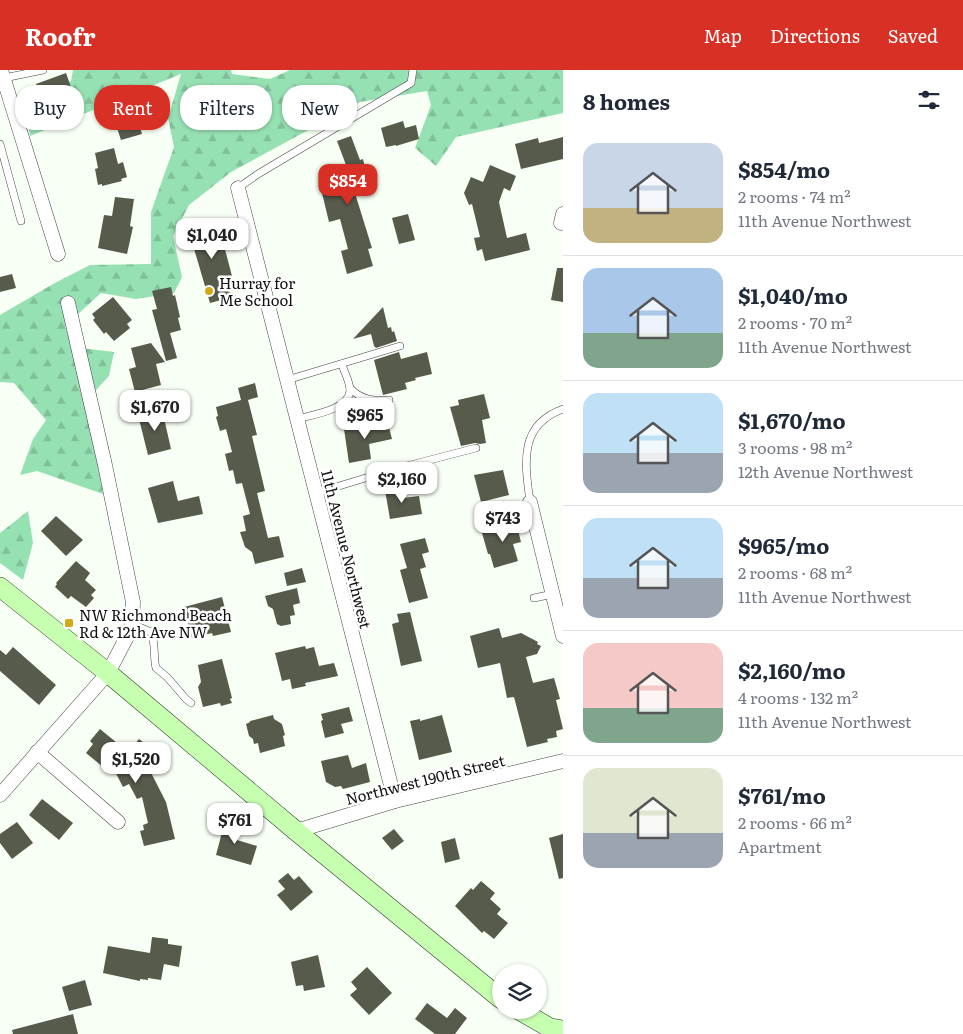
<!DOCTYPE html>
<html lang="en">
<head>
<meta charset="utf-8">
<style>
	body { margin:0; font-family:Literata,serif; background:#f6f6f7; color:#1f2937; height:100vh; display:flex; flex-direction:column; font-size:19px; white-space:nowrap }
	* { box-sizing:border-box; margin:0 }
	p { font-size:16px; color:#747a83 }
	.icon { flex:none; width:28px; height:28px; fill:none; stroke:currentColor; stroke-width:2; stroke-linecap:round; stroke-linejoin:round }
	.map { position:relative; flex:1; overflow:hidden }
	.side { display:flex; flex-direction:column; background:#fff; width:400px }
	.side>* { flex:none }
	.top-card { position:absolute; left:15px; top:15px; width:472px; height:45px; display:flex; gap:10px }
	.tools { position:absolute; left:492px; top:894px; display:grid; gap:10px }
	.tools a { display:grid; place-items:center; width:55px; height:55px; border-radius:50%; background:#fff; box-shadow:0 1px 4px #0004; font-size:25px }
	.price { position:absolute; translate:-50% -42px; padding:0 11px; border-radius:10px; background:#fff; color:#222; font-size:16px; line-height:32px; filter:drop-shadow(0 1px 2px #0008) }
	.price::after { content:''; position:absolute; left:50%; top:30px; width:15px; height:11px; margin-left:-8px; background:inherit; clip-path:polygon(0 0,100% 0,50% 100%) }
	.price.active { background:#d93025; color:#fff }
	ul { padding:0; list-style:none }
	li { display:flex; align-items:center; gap:15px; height:125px; padding:0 20px }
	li+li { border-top:1px solid #e0e1e3 }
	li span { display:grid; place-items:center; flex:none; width:140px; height:100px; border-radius:15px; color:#555 }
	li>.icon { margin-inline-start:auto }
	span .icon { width:60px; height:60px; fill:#fffc; stroke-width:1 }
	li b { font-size:21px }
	h2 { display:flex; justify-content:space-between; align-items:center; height:60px; padding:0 20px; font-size:21px }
	.tag { padding:0 18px; border-radius:20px; background:#fff; box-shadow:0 1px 4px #0004; font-size:18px; line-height:45px }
	.tag.active { background:#d93025; color:#fff }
	header { display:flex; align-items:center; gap:30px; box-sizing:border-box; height:70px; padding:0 25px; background:#d93025; color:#fff }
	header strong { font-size:24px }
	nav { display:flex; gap:28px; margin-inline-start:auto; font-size:18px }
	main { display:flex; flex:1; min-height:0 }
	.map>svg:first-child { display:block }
	.forest { fill:url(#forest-firs) }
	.building { fill:#575b4c }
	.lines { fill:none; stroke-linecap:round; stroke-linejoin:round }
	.lane-casing { stroke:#444; stroke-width:8 }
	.street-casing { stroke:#444; stroke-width:15 }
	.secondary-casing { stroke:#333; stroke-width:20 }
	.lane { stroke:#fff; stroke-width:7 }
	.street { stroke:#fff; stroke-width:14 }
	.secondary { stroke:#c5ffaf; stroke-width:19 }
	.poi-dot { fill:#d0aa19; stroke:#fff; stroke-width:2 }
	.labels { text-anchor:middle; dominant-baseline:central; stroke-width:5; stroke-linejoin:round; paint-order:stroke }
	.poi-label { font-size:15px; fill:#111; stroke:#fff; text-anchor:start }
	.street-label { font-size:15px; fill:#111; stroke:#fff }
</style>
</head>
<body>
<header>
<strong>Roofr</strong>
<nav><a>Map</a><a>Directions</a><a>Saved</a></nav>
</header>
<main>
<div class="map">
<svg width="563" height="964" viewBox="0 0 563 964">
	<defs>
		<pattern id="forest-firs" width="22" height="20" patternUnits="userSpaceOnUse" patternTransform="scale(1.25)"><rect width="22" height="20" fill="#96e1b3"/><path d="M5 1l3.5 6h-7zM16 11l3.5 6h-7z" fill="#80c099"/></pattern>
	</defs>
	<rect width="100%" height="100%" fill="#f8fff4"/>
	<!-- forest -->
	<g class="forest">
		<polygon points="73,0 231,0 232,4 270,9 290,0 563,0 563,43 456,67 436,96 415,78 431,35 427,21 360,32 231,102 189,135 173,166 182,207 174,223 136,229 101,223 65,256 72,277 114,282 109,306 85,332 94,367 103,424 37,401 20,405 33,369 46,350 14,313 0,312 0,245 53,214 90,195 151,194 151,142 174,77 168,48 181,4 30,66 25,35 71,11"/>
		<polygon points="28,441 33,473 23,510 0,493 0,463"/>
	</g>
	<!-- building -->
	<g class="building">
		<polygon points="66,3 71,17 68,18 71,26 57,31 55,27 45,31 45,29 42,30 36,14"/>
		<polygon points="155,25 159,42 150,45 152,50 139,53 142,64 121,70 110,37"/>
		<polygon points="403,51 405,58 416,55 419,69 396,76 396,75 386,77 381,58"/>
		<polygon points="351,66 360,90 363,89 367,106 355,109 358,119 354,120 372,178 368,179 373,196 347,204 341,181 348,179 340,149 329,152 322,123 326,122 320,102 346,95 337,71"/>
		<polygon points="563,67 563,89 521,99 515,74 538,68 539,73"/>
		<polygon points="114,78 118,94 123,92 127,107 121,109 122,111 102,116 102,114 98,115 95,99 98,98 95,83"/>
		<polygon points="490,95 516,106 510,121 504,118 499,132 507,168 526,163 530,180 485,191 482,179 477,181 474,168 480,167 472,134 469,135 464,123 471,107 483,112"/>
		<polygon points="115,127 134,129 130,156 133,157 127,184 98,178 104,145 112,146"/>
		<polygon points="408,144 415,170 399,174 392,148"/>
		<polygon points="217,149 232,206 224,218 236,226 210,233 192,172 193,167 190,156"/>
		<polygon points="557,198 563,198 563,232 551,230"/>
		<polygon points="12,204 16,218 0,222 0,207"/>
		<polygon points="171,217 173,226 175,225 180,247 178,248 181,260 170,263 177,288 166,291 152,240 157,239 152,221"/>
		<polygon points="113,227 132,250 127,254 130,258 114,271 106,262 104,264 93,250 95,248 92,244"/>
		<polygon points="383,237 388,258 391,257 392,262 394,261 397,271 376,278 374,276 371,264 353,269"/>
		<polygon points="151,273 165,292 156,294 161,315 135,322 129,299 136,297 131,278"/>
		<polygon points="399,282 401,289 427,282 432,304 415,308 416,310 405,313 407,319 383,325 374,290"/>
		<polygon points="255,313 258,327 248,330 257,365 252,366 265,421 257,423 268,468 279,466 284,487 255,494 252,482 245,477 240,462 246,461 243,446 250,444 242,413 236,414 233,400 229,401 225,384 232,382 226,359 220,361 216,347 218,346 216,337 241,330 238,318"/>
		<polygon points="484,324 490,348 482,350 486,373 480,374 475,373 461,376 450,337 459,335 458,330"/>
		<polygon points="162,339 171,379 148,385 138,345"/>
		<polygon points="387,350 392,369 369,374 371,389 349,393 344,359"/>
		<polygon points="503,400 509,425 481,432 474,405"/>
		<polygon points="173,411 178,431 199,426 203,444 158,453 148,418"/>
		<polygon points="402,417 403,428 419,426 422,444 390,449 385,420"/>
		<polygon points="56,446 83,470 66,486 41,461"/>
		<polygon points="515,448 521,472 513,474 518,491 494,498 490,484 488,484 482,463 501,457 500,452"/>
		<polygon points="425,468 429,482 422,484 426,497 420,499 428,528 409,533 400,500 407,498 400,474"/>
		<polygon points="76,491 90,503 85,510 96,520 91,525 94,528 86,537 71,526 68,529 55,517 57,514 56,513"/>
		<polygon points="302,498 306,512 287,516 284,503"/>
		<polygon points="297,518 300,533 293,535 295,545 290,546 291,554 281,556 277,554 273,539 268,536 265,526"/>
		<polygon points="222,527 231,562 213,566 212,563 192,568 184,537"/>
		<polygon points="410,542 422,591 401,596 392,554 399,552 397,544"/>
		<polygon points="499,558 502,568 521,563 538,572 537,574 541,576 537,584 526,587 533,613 554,608 560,629 556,630 563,659 556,661 557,667 547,669 548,672 527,677 514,627 507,628 500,593 478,598 470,566"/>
		<polygon points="305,576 306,579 314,577 319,596 334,593 338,606 305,613 306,616 292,619 290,609 282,611 275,583"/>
		<polygon points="13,577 56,615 39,635 0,601 0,580 6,585"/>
		<polygon points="222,589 232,628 230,629 232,633 221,636 220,633 203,637 198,617 201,612 198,595"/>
		<polygon points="349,637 353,651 341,654 344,663 325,668 321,651 323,650 321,644"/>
		<polygon points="273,645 274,649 282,654 285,665 283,666 285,676 260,683 258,673 254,674 253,669 249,666 246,654 250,652 250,651"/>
		<polygon points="442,645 452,682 419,690 410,651 420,649 420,651"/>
		<polygon points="100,659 128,682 139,669 149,677 142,685 166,732 175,769 144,776 140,761 144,760 143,755 148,753 142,727 137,729 129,714 123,717 109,690 103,697 86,683 93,674 90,671"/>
		<polygon points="348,685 352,698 366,693 370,712 343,719 341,716 335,717 326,712 321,691"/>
		<polygon points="42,729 73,753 59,770 29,745"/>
		<polygon points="225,751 242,756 237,770 257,776 251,795 216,785"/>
		<polygon points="17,752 33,773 12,789 0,773 0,764"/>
		<polygon points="394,759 404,771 392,780 382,768"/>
		<polygon points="563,764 563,808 559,809 549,768"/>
		<polygon points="455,768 460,789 445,793 441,772"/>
		<polygon points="288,803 294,810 299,806 313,822 291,841 277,825 285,819 278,811"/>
		<polygon points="481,811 495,823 490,829 501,839 497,844 508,853 494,869 484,861 482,863 455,836 471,818 473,820"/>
		<polygon points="152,867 168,869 168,874 182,876 179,897 164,894 161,910 148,908 148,910 140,909 140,911 103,903 108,876 150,883"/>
		<polygon points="318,885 325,917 304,921 303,915 296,916 291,892"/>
		<polygon points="367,897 392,923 369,945 350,925 357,919 351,912"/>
		<polygon points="85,910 92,935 69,941 62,917"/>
		<polygon points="427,933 447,948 455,938 467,948 455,964 435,964 415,949"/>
		<polygon points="73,944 78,964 13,964 12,960"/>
	</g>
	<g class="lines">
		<!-- lane casing -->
		<g class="lane-casing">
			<g id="lane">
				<polyline points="4,8 43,0"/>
				<polyline points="0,74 21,151"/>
				<polyline points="238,118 258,104 411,13 413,0"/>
				<polyline points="287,310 400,276"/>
				<path d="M350 318C361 330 373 331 389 330"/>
				<path d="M297 349C311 345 350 340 350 320 350 312 344 302 342 294"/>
				<polyline points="316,423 395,399 476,378"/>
				<path d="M530 432C525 394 518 355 563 339"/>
				<polyline points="534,528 553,524"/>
				<path d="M132 554 151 562C156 574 153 586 156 598L167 607 186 629 191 633"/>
				<polyline points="151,562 169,564"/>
			</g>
		</g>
		<!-- street casing -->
		<g class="street-casing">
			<g id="street">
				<polyline points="1,0 58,184"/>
				<polyline points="238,118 395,731"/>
				<polyline points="561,153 563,144"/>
				<polyline points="530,432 563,566"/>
				<polyline points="37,682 118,752"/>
				<polyline points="0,725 108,603 132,557 133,532 105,395 68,233"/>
				<polyline points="296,761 395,731 563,691"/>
			</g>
		</g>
		<!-- secondary casing -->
		<g class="secondary-casing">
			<g id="secondary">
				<polyline points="0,517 108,603 296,761 501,929"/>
				<polyline points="519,940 550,958 563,960"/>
			</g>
		</g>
		<!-- lane -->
		<use href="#lane" class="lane"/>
		<!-- street -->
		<use href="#street" class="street"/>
		<!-- secondary -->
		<use href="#secondary" class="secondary"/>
	</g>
	<!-- markers -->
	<g class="poi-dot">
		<circle cx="209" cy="221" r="5"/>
		<rect x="64" y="548" width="10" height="10" rx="2.5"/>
	</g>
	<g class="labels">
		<!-- poi labels -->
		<g class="poi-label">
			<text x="219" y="212">Hurray for<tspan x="219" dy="17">Me School</tspan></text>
			<text x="79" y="544">NW Richmond Beach<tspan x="79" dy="17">Rd &amp; 12th Ave NW</tspan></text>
		</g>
		<!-- street labels -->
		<g class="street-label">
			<text transform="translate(347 479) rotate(76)">11th Avenue Northwest</text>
			<text transform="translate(425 709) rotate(-14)">Northwest 190th Street</text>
		</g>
	</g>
</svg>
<div class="tools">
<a><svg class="icon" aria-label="layers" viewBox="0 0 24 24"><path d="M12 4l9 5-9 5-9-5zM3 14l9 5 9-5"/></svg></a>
</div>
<b class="price active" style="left:348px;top:136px">$854</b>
<b class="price" style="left:212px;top:190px">$1,040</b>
<b class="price" style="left:155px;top:362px">$1,670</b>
<b class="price" style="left:365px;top:370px">$965</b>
<b class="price" style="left:402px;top:434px">$2,160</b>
<b class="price" style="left:503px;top:473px">$743</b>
<b class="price" style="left:136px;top:714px">$1,520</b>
<b class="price" style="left:235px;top:775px">$761</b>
<div class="top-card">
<a class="tag">Buy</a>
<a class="tag active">Rent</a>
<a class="tag">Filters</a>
<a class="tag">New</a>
</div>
</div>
<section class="side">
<h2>8 homes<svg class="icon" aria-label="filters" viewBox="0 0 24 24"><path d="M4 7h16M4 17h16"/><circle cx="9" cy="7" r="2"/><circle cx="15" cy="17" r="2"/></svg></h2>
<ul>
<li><span style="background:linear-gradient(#c9d6e8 65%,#c2b280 0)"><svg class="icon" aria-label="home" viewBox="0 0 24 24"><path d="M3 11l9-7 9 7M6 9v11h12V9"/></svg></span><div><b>$854/mo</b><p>2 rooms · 74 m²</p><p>11th Avenue Northwest</p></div></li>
<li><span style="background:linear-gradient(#a9c7e8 65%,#7fa58c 0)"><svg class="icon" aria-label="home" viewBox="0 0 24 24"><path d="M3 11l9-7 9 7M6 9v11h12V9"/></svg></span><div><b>$1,040/mo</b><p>2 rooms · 70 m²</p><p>11th Avenue Northwest</p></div></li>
<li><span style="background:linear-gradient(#bfe0f5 60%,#9aa5b1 0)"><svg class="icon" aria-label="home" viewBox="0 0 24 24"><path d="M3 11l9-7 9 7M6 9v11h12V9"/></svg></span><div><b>$1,670/mo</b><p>3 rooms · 98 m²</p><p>12th Avenue Northwest</p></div></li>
<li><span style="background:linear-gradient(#bfe0f5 60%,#9aa5b1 0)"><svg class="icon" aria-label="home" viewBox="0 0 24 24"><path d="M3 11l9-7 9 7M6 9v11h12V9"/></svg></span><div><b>$965/mo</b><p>2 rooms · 68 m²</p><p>11th Avenue Northwest</p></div></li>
<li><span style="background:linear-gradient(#f6c9c9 65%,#7fa58c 0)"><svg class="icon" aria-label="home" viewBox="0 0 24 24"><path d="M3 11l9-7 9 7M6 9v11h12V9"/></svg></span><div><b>$2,160/mo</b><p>4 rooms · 132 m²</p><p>11th Avenue Northwest</p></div></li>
<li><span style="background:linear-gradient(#dfe7d0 65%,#9aa5b1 0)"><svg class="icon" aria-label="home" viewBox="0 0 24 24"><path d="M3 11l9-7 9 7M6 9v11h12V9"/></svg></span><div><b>$761/mo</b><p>2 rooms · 66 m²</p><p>Apartment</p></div></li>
</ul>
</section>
</main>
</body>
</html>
